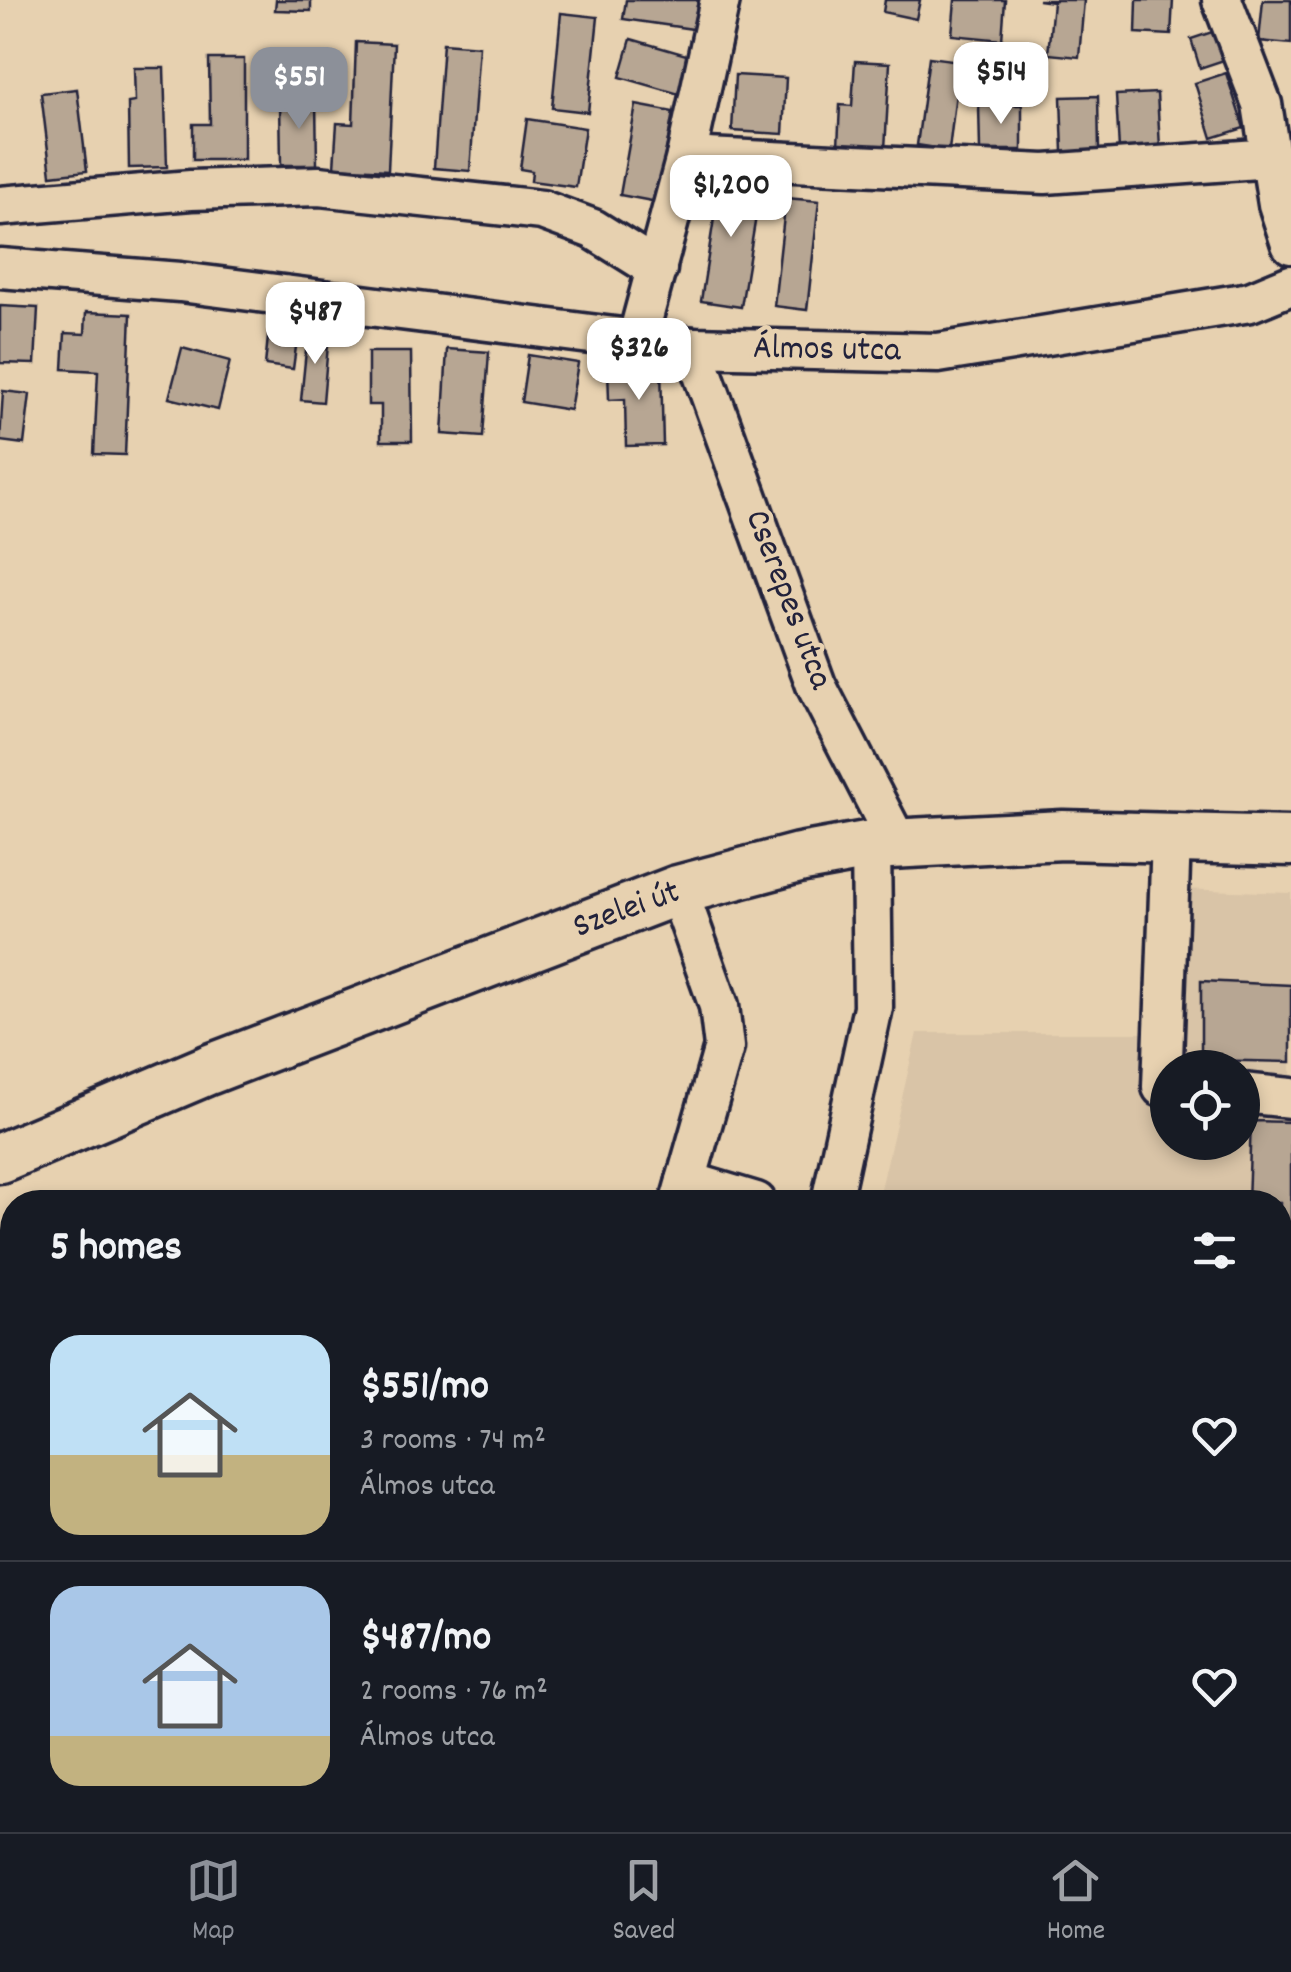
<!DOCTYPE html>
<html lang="en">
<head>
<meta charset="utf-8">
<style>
	body { margin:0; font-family:Dekko,sans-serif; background:#20242c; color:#f1f3f6; height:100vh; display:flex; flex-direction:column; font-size:38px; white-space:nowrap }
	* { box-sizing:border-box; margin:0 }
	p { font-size:32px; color:#9ea1a6 }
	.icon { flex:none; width:55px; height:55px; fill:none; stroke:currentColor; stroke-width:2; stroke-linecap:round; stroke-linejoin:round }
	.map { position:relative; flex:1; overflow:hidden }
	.details { position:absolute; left:0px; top:1190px; width:1292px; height:642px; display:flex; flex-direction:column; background:#171b24; border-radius:40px 40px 0 0; box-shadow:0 5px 15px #0003 }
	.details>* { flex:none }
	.buttons { position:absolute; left:1150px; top:1050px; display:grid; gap:20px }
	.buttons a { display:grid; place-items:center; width:110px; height:110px; border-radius:50%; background:#171b24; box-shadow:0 5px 15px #0003; font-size:50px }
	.price { position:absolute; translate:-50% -85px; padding:0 22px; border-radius:20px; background:#fff; color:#222; font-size:32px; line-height:65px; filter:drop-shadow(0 2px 5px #0008) }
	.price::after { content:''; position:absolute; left:50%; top:60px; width:30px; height:22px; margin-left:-15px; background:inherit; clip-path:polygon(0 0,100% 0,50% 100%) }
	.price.on { background:#8c9099; color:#fff }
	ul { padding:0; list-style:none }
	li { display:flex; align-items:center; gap:30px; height:250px; padding:0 50px }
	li+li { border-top:2px solid #363941 }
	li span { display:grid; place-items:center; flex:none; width:280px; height:200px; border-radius:30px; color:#555 }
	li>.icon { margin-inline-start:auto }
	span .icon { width:120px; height:120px; fill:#fffc; stroke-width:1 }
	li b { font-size:42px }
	h2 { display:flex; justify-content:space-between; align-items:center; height:120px; padding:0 50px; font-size:42px }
	.dock { display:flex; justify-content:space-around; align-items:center; height:140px; border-top:2px solid #363941; background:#171b24; font-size:28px; color:#9ea1a6 }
	.dock a { display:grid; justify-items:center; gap:5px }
	.dock .on { color:#8c9099 }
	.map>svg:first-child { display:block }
	.built { fill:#d9c4a7; fill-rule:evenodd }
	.building { fill:#b7a693; stroke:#22223b; stroke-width:2.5 }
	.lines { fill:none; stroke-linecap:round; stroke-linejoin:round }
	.minor-casing { stroke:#22223b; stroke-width:45 }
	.major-casing { stroke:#22223b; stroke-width:55 }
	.minor { stroke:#e7d1b0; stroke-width:38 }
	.major { stroke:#e7d1b0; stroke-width:48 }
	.labels { text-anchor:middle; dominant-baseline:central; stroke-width:9; stroke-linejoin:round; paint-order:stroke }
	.street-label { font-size:35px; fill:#22223b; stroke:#e7d1b0 }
</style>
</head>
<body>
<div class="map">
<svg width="1291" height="1832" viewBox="0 0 1291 1832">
	<rect width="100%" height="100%" fill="#e7d1b0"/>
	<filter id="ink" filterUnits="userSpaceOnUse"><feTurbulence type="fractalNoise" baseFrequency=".01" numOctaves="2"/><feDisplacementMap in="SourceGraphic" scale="20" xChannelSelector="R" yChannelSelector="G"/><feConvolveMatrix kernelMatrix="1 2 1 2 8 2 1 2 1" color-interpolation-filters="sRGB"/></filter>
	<g filter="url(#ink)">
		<!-- built -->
		<path class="built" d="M1153 888 1291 893V1463L1280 1462V1202H878L917 1033H1155ZM1168 1068H1242V1142H1168Z"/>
		<!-- building -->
		<g class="building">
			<polygon points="276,0 311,0 311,11 275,10"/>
			<polygon points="626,0 698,0 693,29 623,19"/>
			<polygon points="885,0 920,0 916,19 883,12"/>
			<polygon points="955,0 1005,0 1002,40 952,35"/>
			<polygon points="1084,0 1079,57 1048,54 1053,2 1038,0"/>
			<polygon points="1137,0 1173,0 1171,35 1136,33"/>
			<polygon points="1263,0 1291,0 1291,44 1259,41"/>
			<polygon points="561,13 598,17 588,112 552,108"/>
			<polygon points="1215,31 1224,60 1200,68 1191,39"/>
			<polygon points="631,39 690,56 679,94 620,77"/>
			<polygon points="356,42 394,44 388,170 334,167 337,123 353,124"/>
			<polygon points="443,43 479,46 470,171 434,168"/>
			<polygon points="929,57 960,61 949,150 917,145"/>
			<polygon points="209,59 244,59 244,160 193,160 193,124 210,124"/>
			<polygon points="855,61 890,63 885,149 838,146 840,105 852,106"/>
			<polygon points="134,68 164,68 167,167 129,168 128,103 135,102"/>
			<polygon points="1226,73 1244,128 1212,138 1195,83"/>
			<polygon points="735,75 786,78 783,134 732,131"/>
			<polygon points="77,89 87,171 51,175 41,93"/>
			<polygon points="1157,93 1160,148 1119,150 1116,95"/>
			<polygon points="1098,96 1099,152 1063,152 1061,97"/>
			<polygon points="280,100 316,100 317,165 281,165"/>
			<polygon points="636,105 673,112 657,202 620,195"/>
			<polygon points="979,105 1022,105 1022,150 980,150"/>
			<polygon points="527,119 585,128 576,187 531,181 532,171 520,169"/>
			<polygon points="721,174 762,180 741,307 701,301"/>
			<polygon points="786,198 819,201 807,310 774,306"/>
			<polygon points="0,306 38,308 35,364 0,363"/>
			<polygon points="86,312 131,314 125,455 94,454 98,371 63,369 65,333 85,334"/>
			<polygon points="269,328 298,332 293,369 265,365"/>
			<polygon points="308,331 329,333 323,402 301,400"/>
			<polygon points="182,348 230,361 218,410 169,398"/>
			<polygon points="447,349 489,352 483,437 442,434"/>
			<polygon points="368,352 411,352 412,441 381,441 381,405 368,405"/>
			<polygon points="528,355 578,363 570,410 521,402"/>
			<polygon points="661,367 663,445 626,446 625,399 609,400 608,368"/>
			<polygon points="3,391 30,394 24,444 0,441"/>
			<polygon points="1201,981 1291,985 1291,1062 1201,1060"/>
			<polygon points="1251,1121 1291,1122 1291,1319 1280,1319 1280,1202 1248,1202"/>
		</g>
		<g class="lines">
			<!-- minor casing -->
			<g class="minor-casing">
				<g id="minor">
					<polyline points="1222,0 1262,104 1278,204 1291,244"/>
					<polyline points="686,157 1045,174 1272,158"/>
					<polyline points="0,206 191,190 319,186 542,210 593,229 657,269"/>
					<polyline points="0,268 180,282 693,347 938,353 1250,302 1291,285"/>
					<polyline points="637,340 686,157 720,0"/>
					<polyline points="693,347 816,685 898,844"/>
					<polyline points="678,890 719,1006 724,1047 680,1202"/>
					<polyline points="1168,1087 1162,1087 1171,838"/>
					<polyline points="1242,1093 1291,1098"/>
					<polyline points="686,1181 756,1202"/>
					<polyline points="831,1202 873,1007 871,845"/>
					<polyline points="0,1604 12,1604"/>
					<polyline points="1280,1628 1291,1624"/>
					<polyline points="180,1832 182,1820"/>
					<polyline points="626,1832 628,1820"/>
					<polyline points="1208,1832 1210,1820"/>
				</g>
			</g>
			<!-- major casing -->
			<g class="major-casing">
				<polyline id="major" points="0,1158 208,1070 678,890 799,858 871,845 1063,835 1291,841"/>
			</g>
			<!-- minor -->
			<use href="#minor" class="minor"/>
			<!-- major -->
			<use href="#major" class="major"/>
		</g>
	</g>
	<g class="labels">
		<!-- street labels -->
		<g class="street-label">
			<text transform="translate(827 351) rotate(1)">Álmos utca</text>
			<text transform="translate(787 600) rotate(69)">Cserepes utca</text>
			<text transform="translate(627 911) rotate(-20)">Szelei út</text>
		</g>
	</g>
</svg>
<div class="buttons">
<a><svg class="icon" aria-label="locate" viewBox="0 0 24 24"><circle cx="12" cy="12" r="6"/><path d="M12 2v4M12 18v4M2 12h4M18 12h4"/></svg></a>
</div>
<b class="price" style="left:1001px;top:127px">$514</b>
<b class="price on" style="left:299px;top:132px">$551</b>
<b class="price" style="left:731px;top:240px">$1,200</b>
<b class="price" style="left:315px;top:367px">$487</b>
<b class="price" style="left:639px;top:403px">$326</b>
<section class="details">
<h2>5 homes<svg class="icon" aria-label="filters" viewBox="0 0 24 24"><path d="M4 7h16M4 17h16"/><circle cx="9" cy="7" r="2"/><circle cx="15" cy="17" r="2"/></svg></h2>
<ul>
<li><span style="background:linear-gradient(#bfe0f5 60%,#c2b280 0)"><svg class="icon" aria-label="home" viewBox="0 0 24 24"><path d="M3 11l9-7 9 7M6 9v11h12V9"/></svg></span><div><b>$551/mo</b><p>3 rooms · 74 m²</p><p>Álmos utca</p></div><svg class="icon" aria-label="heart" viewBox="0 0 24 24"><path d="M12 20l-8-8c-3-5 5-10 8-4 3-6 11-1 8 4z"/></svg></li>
<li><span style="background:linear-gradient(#a9c7e8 75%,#c2b280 0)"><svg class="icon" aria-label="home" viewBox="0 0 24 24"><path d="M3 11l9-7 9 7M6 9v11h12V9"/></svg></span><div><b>$487/mo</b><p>2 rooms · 76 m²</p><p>Álmos utca</p></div><svg class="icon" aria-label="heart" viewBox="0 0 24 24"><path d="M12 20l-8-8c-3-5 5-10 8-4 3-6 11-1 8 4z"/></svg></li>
</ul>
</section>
</div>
<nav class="dock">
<a class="on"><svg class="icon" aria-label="map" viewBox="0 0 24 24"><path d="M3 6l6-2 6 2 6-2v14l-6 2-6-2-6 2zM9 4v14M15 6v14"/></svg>Map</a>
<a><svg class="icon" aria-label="saved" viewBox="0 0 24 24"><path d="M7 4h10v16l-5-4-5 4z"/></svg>Saved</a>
<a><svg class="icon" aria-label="home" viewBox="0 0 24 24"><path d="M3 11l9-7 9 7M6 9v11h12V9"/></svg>Home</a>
</nav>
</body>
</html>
